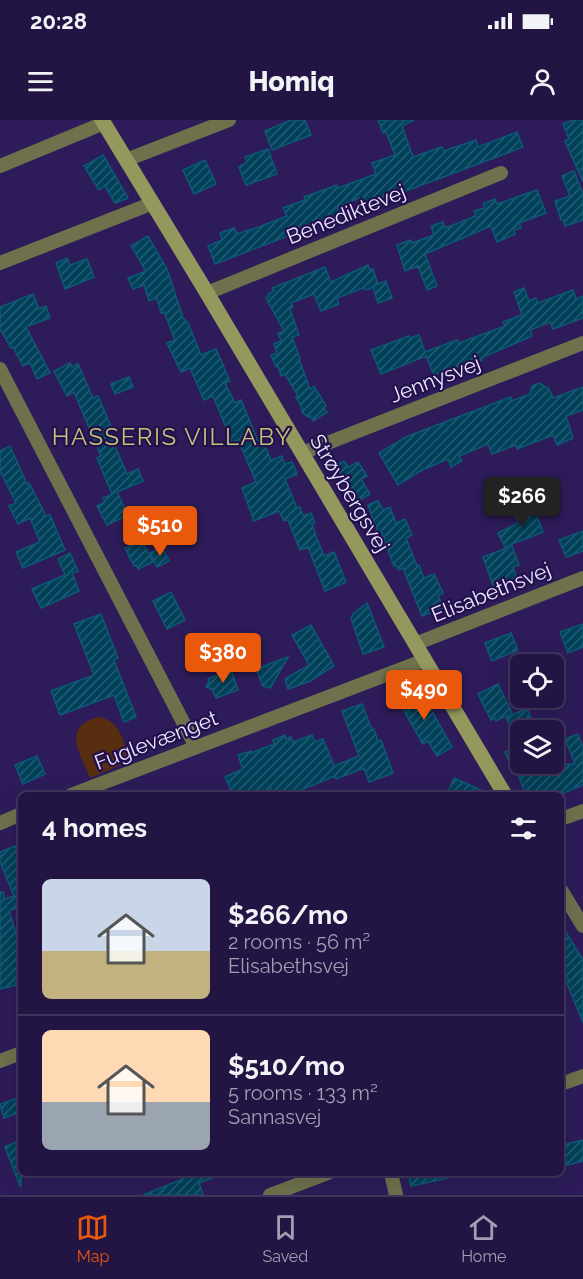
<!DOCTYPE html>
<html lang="en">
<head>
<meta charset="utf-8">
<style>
	body { margin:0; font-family:Raleway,sans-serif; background:#2e224e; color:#f1f3f6; height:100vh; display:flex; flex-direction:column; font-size:22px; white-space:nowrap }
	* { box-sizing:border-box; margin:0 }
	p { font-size:20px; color:#a29fb2 }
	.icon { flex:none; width:33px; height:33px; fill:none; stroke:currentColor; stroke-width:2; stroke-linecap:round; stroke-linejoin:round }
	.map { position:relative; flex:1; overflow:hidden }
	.drawer { position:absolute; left:18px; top:672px; width:546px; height:384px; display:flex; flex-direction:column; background:#221543; border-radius:9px; box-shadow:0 6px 24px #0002,0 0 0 2px #3f345c }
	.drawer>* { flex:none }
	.fabs { position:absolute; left:510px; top:534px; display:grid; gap:12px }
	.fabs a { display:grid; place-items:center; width:54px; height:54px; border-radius:9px; background:#221543; box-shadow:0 6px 24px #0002,0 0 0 2px #3f345c; font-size:30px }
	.price { position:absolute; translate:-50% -51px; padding:0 14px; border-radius:6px; background:#ea580c; color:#fff; font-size:20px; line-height:39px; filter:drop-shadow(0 2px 3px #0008) }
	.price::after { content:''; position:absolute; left:50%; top:36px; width:18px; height:14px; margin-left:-9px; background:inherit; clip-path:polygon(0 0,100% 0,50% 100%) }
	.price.active { background:#222; color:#fff }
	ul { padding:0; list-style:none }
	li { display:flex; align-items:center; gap:18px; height:150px; padding:0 24px }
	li+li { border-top:2px solid #3f345c }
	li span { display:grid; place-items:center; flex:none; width:168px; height:120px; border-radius:9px; color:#555 }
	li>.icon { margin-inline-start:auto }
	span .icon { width:72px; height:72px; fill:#fffc; stroke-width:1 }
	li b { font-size:26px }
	h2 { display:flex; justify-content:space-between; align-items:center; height:72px; padding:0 24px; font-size:26px }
	.status { display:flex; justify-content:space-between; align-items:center; height:42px; padding:0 30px; background:#221543; direction:ltr }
	.status svg { height:16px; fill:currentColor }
	header { display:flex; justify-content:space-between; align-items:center; height:78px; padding:0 24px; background:#221543; font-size:27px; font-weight:800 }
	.dock { display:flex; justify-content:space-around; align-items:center; height:84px; border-top:2px solid #3f345c; background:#221543; font-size:16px; color:#a29fb2 }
	.dock a { display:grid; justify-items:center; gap:3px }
	.dock .active { color:#ea580c }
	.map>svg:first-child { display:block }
	.grass { fill:#592d10 }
	.building { fill:url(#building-hatch); stroke:#0c5977; stroke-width:1.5 }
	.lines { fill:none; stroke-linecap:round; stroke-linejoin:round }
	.street { stroke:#6e714c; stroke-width:14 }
	.secondary { stroke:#95985c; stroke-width:15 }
	.labels { text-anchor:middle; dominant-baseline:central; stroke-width:4.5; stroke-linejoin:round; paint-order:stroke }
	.street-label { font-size:21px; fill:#eae8ff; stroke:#24104d }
	.quarter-label { font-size:24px; letter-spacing:1.5px; fill:#c1c578; stroke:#24104d }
</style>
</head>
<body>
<div class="status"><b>20:28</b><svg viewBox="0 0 49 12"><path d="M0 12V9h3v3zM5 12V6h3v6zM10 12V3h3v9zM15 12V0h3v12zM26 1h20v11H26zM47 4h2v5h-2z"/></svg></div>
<header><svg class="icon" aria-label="menu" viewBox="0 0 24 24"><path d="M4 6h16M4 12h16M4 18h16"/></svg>Homiq<svg class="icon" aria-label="person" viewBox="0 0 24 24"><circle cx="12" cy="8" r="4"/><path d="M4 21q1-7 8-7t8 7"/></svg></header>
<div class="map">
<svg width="583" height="1075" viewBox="0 0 583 1075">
	<defs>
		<pattern id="building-hatch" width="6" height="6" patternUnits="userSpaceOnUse" patternTransform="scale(1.5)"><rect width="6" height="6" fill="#00415a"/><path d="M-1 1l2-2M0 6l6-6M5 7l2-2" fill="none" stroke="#255c73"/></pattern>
	</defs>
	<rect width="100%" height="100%" fill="#2d1c59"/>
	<!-- grass -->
	<path class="grass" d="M99 597C121 601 123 622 130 641L90 658C80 634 61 606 99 597Z"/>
	<!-- building -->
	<g class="building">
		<polygon points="291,0 305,0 311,15 272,30 265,11"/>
		<polygon points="378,0 414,0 402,6 413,37 442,27 444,31 476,20 478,27 517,12 523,27 363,87 359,78 337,87 340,96 215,144 208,126 222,120 220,113 234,108 237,114 248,110 248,111 287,96 283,88 305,80 304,77 337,65 338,68 376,54 372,43 395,35 386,12 383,13"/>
		<polygon points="573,0 583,0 583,62 565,21 569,19 563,4"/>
		<polygon points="268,29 277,54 246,65 239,47 247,42 245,37"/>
		<polygon points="103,35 117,59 128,78 115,83 105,66 99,70 84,46"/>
		<polygon points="205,40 216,64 194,74 183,50"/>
		<polygon points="574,51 583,74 583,100 565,106 563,100 561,100 555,81 570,76 562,56"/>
		<polygon points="537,70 546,93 519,103 521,108 514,110 515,114 497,122 491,106 425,134 437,166 427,170 418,146 405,151 397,125 411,120 412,123 434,115 431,106 443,102 445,108 476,96 474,91 485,88 483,84 495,79 497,84"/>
		<polygon points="148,116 167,149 183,198 188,203 201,235 216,229 230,261 225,263 235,283 241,280 258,321 262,319 271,340 282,336 285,344 292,342 297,354 285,359 297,388 300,387 303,396 311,393 315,403 312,404 316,416 324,436 334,432 346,462 325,471 308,427 300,430 288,400 284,401 279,391 254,401 242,368 256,362 238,320 232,322 213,276 204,280 190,248 181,252 167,223 175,220 164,192 161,193 157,178 149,181 144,165 133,169 128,158 146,151 131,126"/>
		<polygon points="67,138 70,145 87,139 94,157 65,169 56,143"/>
		<polygon points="368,145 370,150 373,149 378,164 386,161 392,178 378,183 373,167 367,170 363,168 337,178 339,184 321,191 314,174 291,183 293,187 290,189 299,215 292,217 300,238 299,239 310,269 314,266 326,286 324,288 327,292 313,301 310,296 308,297 302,292 302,288 296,277 298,276 285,254 281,256 278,246 276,247 271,235 277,233 274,224 281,221 278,213 284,211 266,178 269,176 268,174 274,171 272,168 325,147 331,162"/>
		<polygon points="524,168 529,181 536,178 538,183 573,170 576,179 583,176 583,198 553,209 550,202 530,210 532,216 481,238 482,240 472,244 471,242 434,255 426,236 381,254 371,230 409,216 410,218 419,215 425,232 457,220 459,223 505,206 503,202 522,195 514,172"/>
		<polygon points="33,174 39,189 46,186 50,198 26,207 50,253 37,259 30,243 23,246 13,227 11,228 0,209 0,187"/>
		<polygon points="70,243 72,247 78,244 93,278 98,276 112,309 108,310 127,354 138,349 143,361 117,372 128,395 107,405 97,386 105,382 103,378 112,374 97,338 101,336 74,272 67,276 54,251"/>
		<polygon points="129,257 133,267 115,274 111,264"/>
		<polygon points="539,263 549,269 553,278 583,267 583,290 566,296 573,318 557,325 553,315 517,329 516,325 492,334 488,324 459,336 462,341 451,347 448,339 422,350 398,365 379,333 406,317 437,305 511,277 512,281 530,274 532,266"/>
		<polygon points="10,326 27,364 29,363 46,396 50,395 65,430 23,448 16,432 40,422 30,398 18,404 9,386 16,383 0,351 0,331"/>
		<polygon points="344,341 348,347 358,342 367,356 361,359 370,374 357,382 335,346"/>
		<polygon points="378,381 383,390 390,387 396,403 405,399 412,415 406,418 417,446 419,445 424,458 434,454 443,473 438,475 443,488 422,496 403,448 398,450 396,445 394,446 381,411 378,412 368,385"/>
		<polygon points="533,386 543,412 505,427 498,413 518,403 514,393"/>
		<polygon points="139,396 144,407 132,412 128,401"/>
		<polygon points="583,411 583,431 566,437 559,420"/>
		<polygon points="139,415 153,442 138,449 136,445 134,446 125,428 129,426 127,421"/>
		<polygon points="512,426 519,445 513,447 517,459 494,468 483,437"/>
		<polygon points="162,427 169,441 157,447 150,433"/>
		<polygon points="70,433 78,451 72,453 79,471 41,488 32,469 65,455 58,439"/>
		<polygon points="171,472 185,500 167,509 153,481"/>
		<polygon points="367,483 384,527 363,534 351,498 353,494"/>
		<polygon points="101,494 118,538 114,540 136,597 124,602 114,575 60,595 51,571 94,555 74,504"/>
		<polygon points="583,504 583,527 568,533 560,512"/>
		<polygon points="311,505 334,546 310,561 288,569 285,559 309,545 292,515"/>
		<polygon points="511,513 518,530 492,541 485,523"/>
		<polygon points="288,537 270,568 263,566 256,549"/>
		<polygon points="231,550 238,570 216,578 212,569 206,567 209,562 208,559"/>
		<polygon points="498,564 512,593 496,601 495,598 491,600 478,574"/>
		<polygon points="418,566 452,627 437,636 428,621 423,624 397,579"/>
		<polygon points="362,584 372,610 374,609 378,621 381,620 393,653 369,662 364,648 336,659 335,656 289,675 274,675 271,668 252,675 233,675 225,657 243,649 238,635 251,631 251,633 274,624 273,620 285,615 286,619 291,617 293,622 312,615 315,622 323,619 334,646 359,636 342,591"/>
		<polygon points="527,588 536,610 512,610 506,598"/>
		<polygon points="578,614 583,627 583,665 559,675 526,675 514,644 575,644 565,619"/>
		<polygon points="520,626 520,640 510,644 505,632"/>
		<polygon points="37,636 45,654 23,664 15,645"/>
		<polygon points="454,658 492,675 447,675"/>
		<polygon points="15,726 21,740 21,793 18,787 9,791 21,830 21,861 16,862 17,865 0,869 0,772 3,772 5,779 14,776 0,742 0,732"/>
		<polygon points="561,804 583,840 583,903 566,861 569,860 561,847"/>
		<polygon points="21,977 21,992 4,998 0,984"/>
		<polygon points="21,1020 21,1066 20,1066 5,1027"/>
		<polygon points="583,1020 583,1041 567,1045 562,1025"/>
		<polygon points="181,1053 223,1054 199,1063 203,1075 143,1075 183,1059"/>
		<polygon points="408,1053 447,1053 448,1058 411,1066"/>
	</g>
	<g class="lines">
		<!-- street -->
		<g class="street">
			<polyline points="126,40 229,0"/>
			<polyline points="0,46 104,3"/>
			<polyline points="0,143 153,83"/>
			<polyline points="207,173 501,53"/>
			<polyline points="0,249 196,627"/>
			<polyline points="302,333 583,223"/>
			<polyline points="415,524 583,458"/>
			<polyline points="71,675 425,540"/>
			<polyline points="561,699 583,691"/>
			<polyline points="0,703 21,694"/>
			<polyline points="561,770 583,806"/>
			<polyline points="0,941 21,933"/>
			<polyline points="561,964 583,956"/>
			<polyline points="391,1053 396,1075"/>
			<polyline points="270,1075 328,1053"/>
		</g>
		<!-- secondary -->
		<polyline class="secondary" points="102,0 207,173 505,675"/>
	</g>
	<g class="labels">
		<!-- street labels -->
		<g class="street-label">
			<text transform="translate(346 94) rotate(-22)">Benediktevej</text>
			<text transform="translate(435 259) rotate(-21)">Jennysvej</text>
			<text transform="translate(350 373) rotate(59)">Strøybergsvej</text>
			<text transform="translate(491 472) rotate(-22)">Elisabethsvej</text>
			<text transform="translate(156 620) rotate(-21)">Fuglevænget</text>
		</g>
		<!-- quarter labels -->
		<g class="quarter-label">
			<text x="172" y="316">HASSERIS VILLABY</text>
		</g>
	</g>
</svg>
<div class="fabs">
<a><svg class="icon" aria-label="locate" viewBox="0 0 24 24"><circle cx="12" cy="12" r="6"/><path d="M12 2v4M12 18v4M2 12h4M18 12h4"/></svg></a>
<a><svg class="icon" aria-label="layers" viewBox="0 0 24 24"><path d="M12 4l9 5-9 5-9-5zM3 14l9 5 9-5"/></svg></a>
</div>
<b class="price active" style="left:522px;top:408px">$266</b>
<b class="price" style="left:160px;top:437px">$510</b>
<b class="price" style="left:223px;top:564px">$380</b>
<b class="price" style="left:424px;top:601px">$490</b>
<section class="drawer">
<h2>4 homes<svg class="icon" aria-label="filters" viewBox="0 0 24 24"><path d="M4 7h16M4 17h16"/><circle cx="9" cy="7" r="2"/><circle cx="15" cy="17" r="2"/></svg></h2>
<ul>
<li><span style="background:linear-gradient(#c9d6e8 60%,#c2b280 0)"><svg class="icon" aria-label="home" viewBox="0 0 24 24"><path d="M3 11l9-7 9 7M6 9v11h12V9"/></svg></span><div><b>$266/mo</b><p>2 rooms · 56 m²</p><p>Elisabethsvej</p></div></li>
<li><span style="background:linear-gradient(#ffd9b3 60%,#9aa5b1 0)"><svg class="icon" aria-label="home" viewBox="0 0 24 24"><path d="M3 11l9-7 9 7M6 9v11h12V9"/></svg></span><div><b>$510/mo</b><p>5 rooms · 133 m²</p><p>Sannasvej</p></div></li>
</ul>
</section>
</div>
<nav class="dock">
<a class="active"><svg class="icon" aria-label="map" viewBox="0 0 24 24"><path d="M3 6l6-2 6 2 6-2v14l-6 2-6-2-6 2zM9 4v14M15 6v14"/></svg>Map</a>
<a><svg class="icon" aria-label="saved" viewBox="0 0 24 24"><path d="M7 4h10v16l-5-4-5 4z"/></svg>Saved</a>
<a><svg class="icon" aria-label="home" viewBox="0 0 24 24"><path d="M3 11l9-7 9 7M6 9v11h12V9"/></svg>Home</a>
</nav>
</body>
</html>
